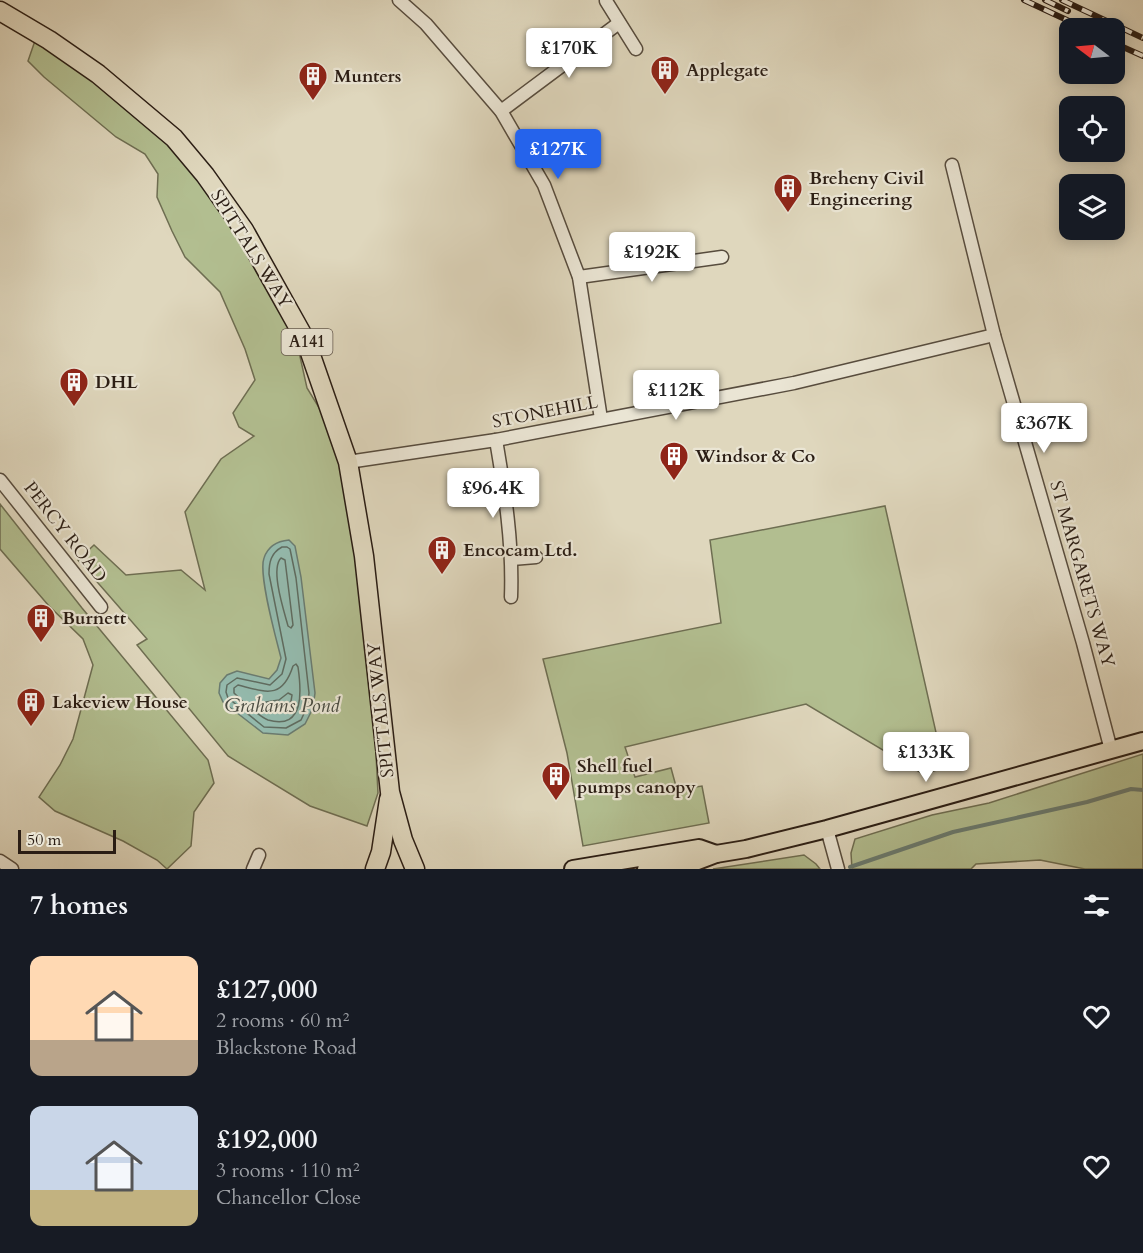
<!DOCTYPE html>
<html lang="en">
<head>
<meta charset="utf-8">
<style>
	body { margin:0; font-family:Cardo,serif; background:#242831; color:#f1f3f6; height:100vh; display:flex; flex-direction:column; font-size:22px; white-space:nowrap }
	* { box-sizing:border-box; margin:0 }
	p { font-size:20px; color:#9ea1a6 }
	.icon { flex:none; width:33px; height:33px; fill:none; stroke:currentColor; stroke-width:2; stroke-linecap:round; stroke-linejoin:round }
	.map { position:relative; height:869px; overflow:hidden }
	.panel { display:flex; flex-direction:column; background:#171b24; flex:1 }
	.panel>* { flex:none }
	.needle { width:39px; rotate:286deg }
	.tools { position:absolute; left:1059px; top:18px; display:grid; gap:12px }
	.tools a { display:grid; place-items:center; width:66px; height:66px; border-radius:12px; background:#171b24; box-shadow:0 3px 15px #0003; font-size:30px }
	.scale { position:absolute; left:18px; bottom:15px; width:98px; box-sizing:border-box; padding-left:6px; border:3px solid #2a1d14; border-top:0; font-size:16px; line-height:21px; white-space:nowrap; color:#2a1d14; -webkit-text-stroke:4px #eae5d4; paint-order:stroke }
	.price { position:absolute; translate:-50% -51px; padding:0 14px; border-radius:6px; background:#fff; color:#222; font-size:20px; line-height:39px; filter:drop-shadow(0 2px 3px #0008) }
	.price::after { content:''; position:absolute; left:50%; top:36px; width:18px; height:14px; margin-left:-9px; background:inherit; clip-path:polygon(0 0,100% 0,50% 100%) }
	.price.active { background:#2563eb; color:#fff }
	ul { padding:0; list-style:none }
	li { display:flex; align-items:center; gap:18px; height:150px; padding:0 30px }
	li span { display:grid; place-items:center; flex:none; width:168px; height:120px; border-radius:12px; color:#555 }
	li>.icon { margin-inline-start:auto }
	span .icon { width:72px; height:72px; fill:#fffc; stroke-width:1 }
	li b { font-size:26px }
	h2 { display:flex; justify-content:space-between; align-items:center; height:72px; padding:0 30px; font-size:26px }
	.map>svg:first-child { display:block }
	.green { fill:#b2be90; stroke:#6e6e52; stroke-width:1.5 }
	.water { fill:#94baad; stroke:#6a7b70; stroke-width:1.5 }
	.lines { fill:none; stroke-linecap:round; stroke-linejoin:round }
	.shore { stroke:#5f6c60; stroke-width:1.5 }
	.stream { stroke:#6a7b70; stroke-width:4 }
	.minor-casing { stroke:#574c3e; stroke-width:15 }
	.major-casing { stroke:#2a1d14; stroke-width:20 }
	.highway-casing { stroke:#2a1d14; stroke-width:21 }
	.minor { stroke:#eae5d4; stroke-width:12 }
	.major { stroke:#dfd7bd; stroke-width:16 }
	.highway { stroke:#dfd7bd; stroke-width:18 }
	.rail-casing { stroke:#2a1d14; stroke-width:6 }
	.rail { stroke:#eae5d4; stroke-width:4; stroke-dasharray:11; stroke-linecap:butt }
	.labels { text-anchor:middle; dominant-baseline:central; stroke-width:4.5; stroke-linejoin:round; paint-order:stroke }
	.shield { fill:#eae5d4; stroke:#64594e; stroke-width:1.5 }
	.shield-label { font-size:16px; font-weight:bold; fill:#2a1d14 }
	.poi-label { font-size:18px; font-weight:bold; fill:#2a1d14; stroke:#eae5d4; text-anchor:start }
	.street-label { font-size:18px; fill:#2a1d14; stroke:#eae5d4 }
	.water-label { font-size:20px; font-style:italic; fill:#4a4c42; stroke:#eae5d4 }
</style>
</head>
<body>
<div class="map">
<svg width="1143" height="869" viewBox="0 0 1143 869">
	<rect width="100%" height="100%" fill="#dfd7bd"/>
	<filter id="stains"><feTurbulence type="fractalNoise" baseFrequency=".00333" numOctaves="4"/><feColorMatrix values="0 0 0 0 .2 0 0 0 0 .09 0 0 0 0 .02 0 0 0 .5 -.17"/></filter>
	<radialGradient id="worn" r=".72"><stop offset=".6" stop-color="#630" stop-opacity="0"/><stop offset="1" stop-color="#630" stop-opacity=".3"/></radialGradient>
	<!-- green -->
	<g class="green">
		<polygon points="38,32 168,138 213,199 295,334 307,388 326,419 343,470 361,556 373,698 378,793 367,826 310,806 228,756 137,645 147,639 78,560 94,545 126,575 181,570 205,590 185,512 221,459 254,436 239,427 233,413 255,380 245,349 220,292 185,257 172,231 157,197 158,174 145,154 116,137 44,77 28,61"/>
		<polygon points="0,504 82,608 208,760 214,783 194,812 191,846 167,869 157,860 123,841 55,811 39,797 60,765 73,739 93,665 83,639 49,606 0,549"/>
		<polygon points="885,506 944,768 923,774 806,704 625,747 635,777 671,768 677,790 702,786 709,823 583,846 567,753 543,659 721,623 710,540"/>
		<polygon points="1143,754 1143,869 1085,869 1040,860 976,864 971,869 852,869 851,853 855,839 932,815 989,803"/>
		<polygon points="804,855 816,864 820,869 713,869"/>
	</g>
	<!-- water -->
	<path class="water" d="M289 540 295 546 301 577 315 693 313 708 305 724 288 735 263 733 223 702 219 693 220 683 227 675 237 671 269 679 277 670 281 658C276 638 258 574 264 558 268 546 278 541 289 540Z"/>
	<g class="lines">
		<!-- shore -->
		<g class="shore">
			<path d="M282 547H287L290 549 296 578 309 693 307 707 301 720 286 728 264 727 228 698 226 692 227 685 237 678 270 685 282 674 286 659 269 574C269 562 271 553 282 547Z"/>
			<path d="M281 558 285 560 293 625 291 628 288 626C284 611 270 569 281 558Z"/>
			<path d="M296 664 298 667C301 688 306 731 268 720 260 717 241 700 234 693V688L238 685C266 692 282 700 293 666Z"/>
			<path d="M288 693 292 695C291 711 277 716 265 706L266 702 279 700Z"/>
		</g>
		<!-- stream -->
		<polyline class="stream" points="850,867 953,832 1087,802 1131,789 1143,790"/>
		<!-- minor casing -->
		<g class="minor-casing">
			<g id="minor">
				<polyline points="399,0 426,24 501,111 544,185 579,277 601,419"/>
				<polyline points="606,1 636,49"/>
				<polyline points="501,111 619,23"/>
				<polyline points="952,165 994,335 1083,643 1111,750"/>
				<polyline points="579,277 722,257"/>
				<path d="M496 440C505 493 513 543 511 597"/>
				<polyline points="348,462 496,440 794,383 994,335"/>
				<polyline points="0,480 101,607"/>
				<polyline points="512,559 536,557"/>
				<polyline points="827,829 838,869"/>
				<polyline points="0,861 12,869"/>
				<polyline points="253,869 259,855"/>
			</g>
		</g>
		<!-- major casing -->
		<g class="major-casing">
			<g id="major">
				<polyline points="573,869 699,848 716,854"/>
				<polyline points="646,869 695,862 716,854 746,849 827,829 1143,741"/>
			</g>
		</g>
		<!-- highway casing -->
		<g class="highway-casing">
			<g id="highway">
				<polyline points="0,11 49,40 98,74 174,138 205,175 244,230 306,341 348,462 364,556 390,792 403,840 415,869"/>
				<polyline points="375,869 381,852 389,799"/>
			</g>
		</g>
		<!-- minor -->
		<use href="#minor" class="minor"/>
		<!-- major -->
		<use href="#major" class="major"/>
		<!-- highway -->
		<use href="#highway" class="highway"/>
		<!-- rail casing -->
		<g class="rail-casing">
			<g id="rail">
				<polyline points="1024,0 1084,28"/>
				<polyline points="1045,0 1068,11"/>
				<polyline points="1062,0 1143,38"/>
				<polyline points="1114,43 1143,56"/>
			</g>
		</g>
		<!-- rail -->
		<use href="#rail" class="rail"/>
	</g>
	<!-- icons -->
	<defs>
		<g id="building-pin" transform="scale(1.5)"><path d="M0 17L-7.5 6A9.5 9.5 0 1 1 7.5 6Z" fill="#8f2418" stroke="#eae5d4"/><path d="M-4-6H4V6H1V3H-1V6H-4ZM-2.5-4.3h1.7v1.8h-1.7ZM.8-4.3h1.7v1.8H.8ZM-2.5-1h1.7V.8h-1.7ZM.8-1h1.7V.8H.8Z" fill="#fff"/></g>
	</defs>
	<g fill-rule="evenodd">
		<use href="#building-pin" x="665" y="70"/>
		<use href="#building-pin" x="313" y="76"/>
		<use href="#building-pin" x="788" y="188"/>
		<use href="#building-pin" x="74" y="382"/>
		<use href="#building-pin" x="674" y="456"/>
		<use href="#building-pin" x="442" y="550"/>
		<use href="#building-pin" x="41" y="618"/>
		<use href="#building-pin" x="31" y="702"/>
		<use href="#building-pin" x="556" y="776"/>
	</g>
	<g class="labels">
		<!-- shield labels -->
		<rect class="shield" x="281.5" y="329" width="51" height="26" rx="4.5"/>
		<g class="shield-label">
			<text x="307" y="342">A141</text>
		</g>
		<!-- poi labels -->
		<g class="poi-label">
			<text x="686" y="70">Applegate</text>
			<text x="334" y="76">Munters</text>
			<text x="809" y="178">Breheny Civil<tspan x="809" dy="21">Engineering</tspan></text>
			<text x="95" y="382">DHL</text>
			<text x="695" y="456">Windsor &amp; Co</text>
			<text x="463" y="550">Encocam Ltd.</text>
			<text x="62" y="618">Burnett</text>
			<text x="52" y="702">Lakeview House</text>
			<text x="577" y="766">Shell fuel<tspan x="577" dy="21">pumps canopy</tspan></text>
		</g>
		<!-- street labels -->
		<g class="street-label">
			<text transform="translate(251 249) rotate(58)">SPITTALS WAY</text>
			<text transform="translate(545 412) rotate(-11)">STONEHILL</text>
			<text transform="translate(65 532) rotate(52)">PERCY ROAD</text>
			<text transform="translate(1082 574) rotate(74)">ST MARGARETS WAY</text>
			<text transform="translate(381 710) rotate(-96)">SPITTALS WAY</text>
		</g>
		<!-- water labels -->
		<g class="water-label">
			<text x="282" y="705">Grahams Pond</text>
		</g>
	</g>
	<rect width="100%" height="100%" filter="url(#stains)"/>
	<rect width="100%" height="100%" fill="url(#worn)"/>
</svg>
<div class="tools">
<a><svg class="needle" viewBox="-14 -14 28 28"><path d="M0-13l5 13h-10z" fill="#e53935"/><path d="M0 13l5-13h-10z" fill="#9ea1a6"/></svg></a>
<a><svg class="icon" aria-label="locate" viewBox="0 0 24 24"><circle cx="12" cy="12" r="6"/><path d="M12 2v4M12 18v4M2 12h4M18 12h4"/></svg></a>
<a><svg class="icon" aria-label="layers" viewBox="0 0 24 24"><path d="M12 4l9 5-9 5-9-5zM3 14l9 5 9-5"/></svg></a>
</div>
<div class="scale">50 m</div>
<b class="price" style="left:569px;top:79px">£170K</b>
<b class="price active" style="left:558px;top:180px">£127K</b>
<b class="price" style="left:652px;top:283px">£192K</b>
<b class="price" style="left:676px;top:421px">£112K</b>
<b class="price" style="left:1044px;top:454px">£367K</b>
<b class="price" style="left:493px;top:519px">£96.4K</b>
<b class="price" style="left:926px;top:783px">£133K</b>
</div>
<section class="panel">
<h2>7 homes<svg class="icon" aria-label="filters" viewBox="0 0 24 24"><path d="M4 7h16M4 17h16"/><circle cx="9" cy="7" r="2"/><circle cx="15" cy="17" r="2"/></svg></h2>
<ul>
<li><span style="background:linear-gradient(#ffd9b3 70%,#b9a48a 0)"><svg class="icon" aria-label="home" viewBox="0 0 24 24"><path d="M3 11l9-7 9 7M6 9v11h12V9"/></svg></span><div><b>£127,000</b><p>2 rooms · 60 m²</p><p>Blackstone Road</p></div><svg class="icon" aria-label="heart" viewBox="0 0 24 24"><path d="M12 20l-8-8c-3-5 5-10 8-4 3-6 11-1 8 4z"/></svg></li>
<li><span style="background:linear-gradient(#c9d6e8 70%,#c2b280 0)"><svg class="icon" aria-label="home" viewBox="0 0 24 24"><path d="M3 11l9-7 9 7M6 9v11h12V9"/></svg></span><div><b>£192,000</b><p>3 rooms · 110 m²</p><p>Chancellor Close</p></div><svg class="icon" aria-label="heart" viewBox="0 0 24 24"><path d="M12 20l-8-8c-3-5 5-10 8-4 3-6 11-1 8 4z"/></svg></li>
</ul>
</section>
</body>
</html>
